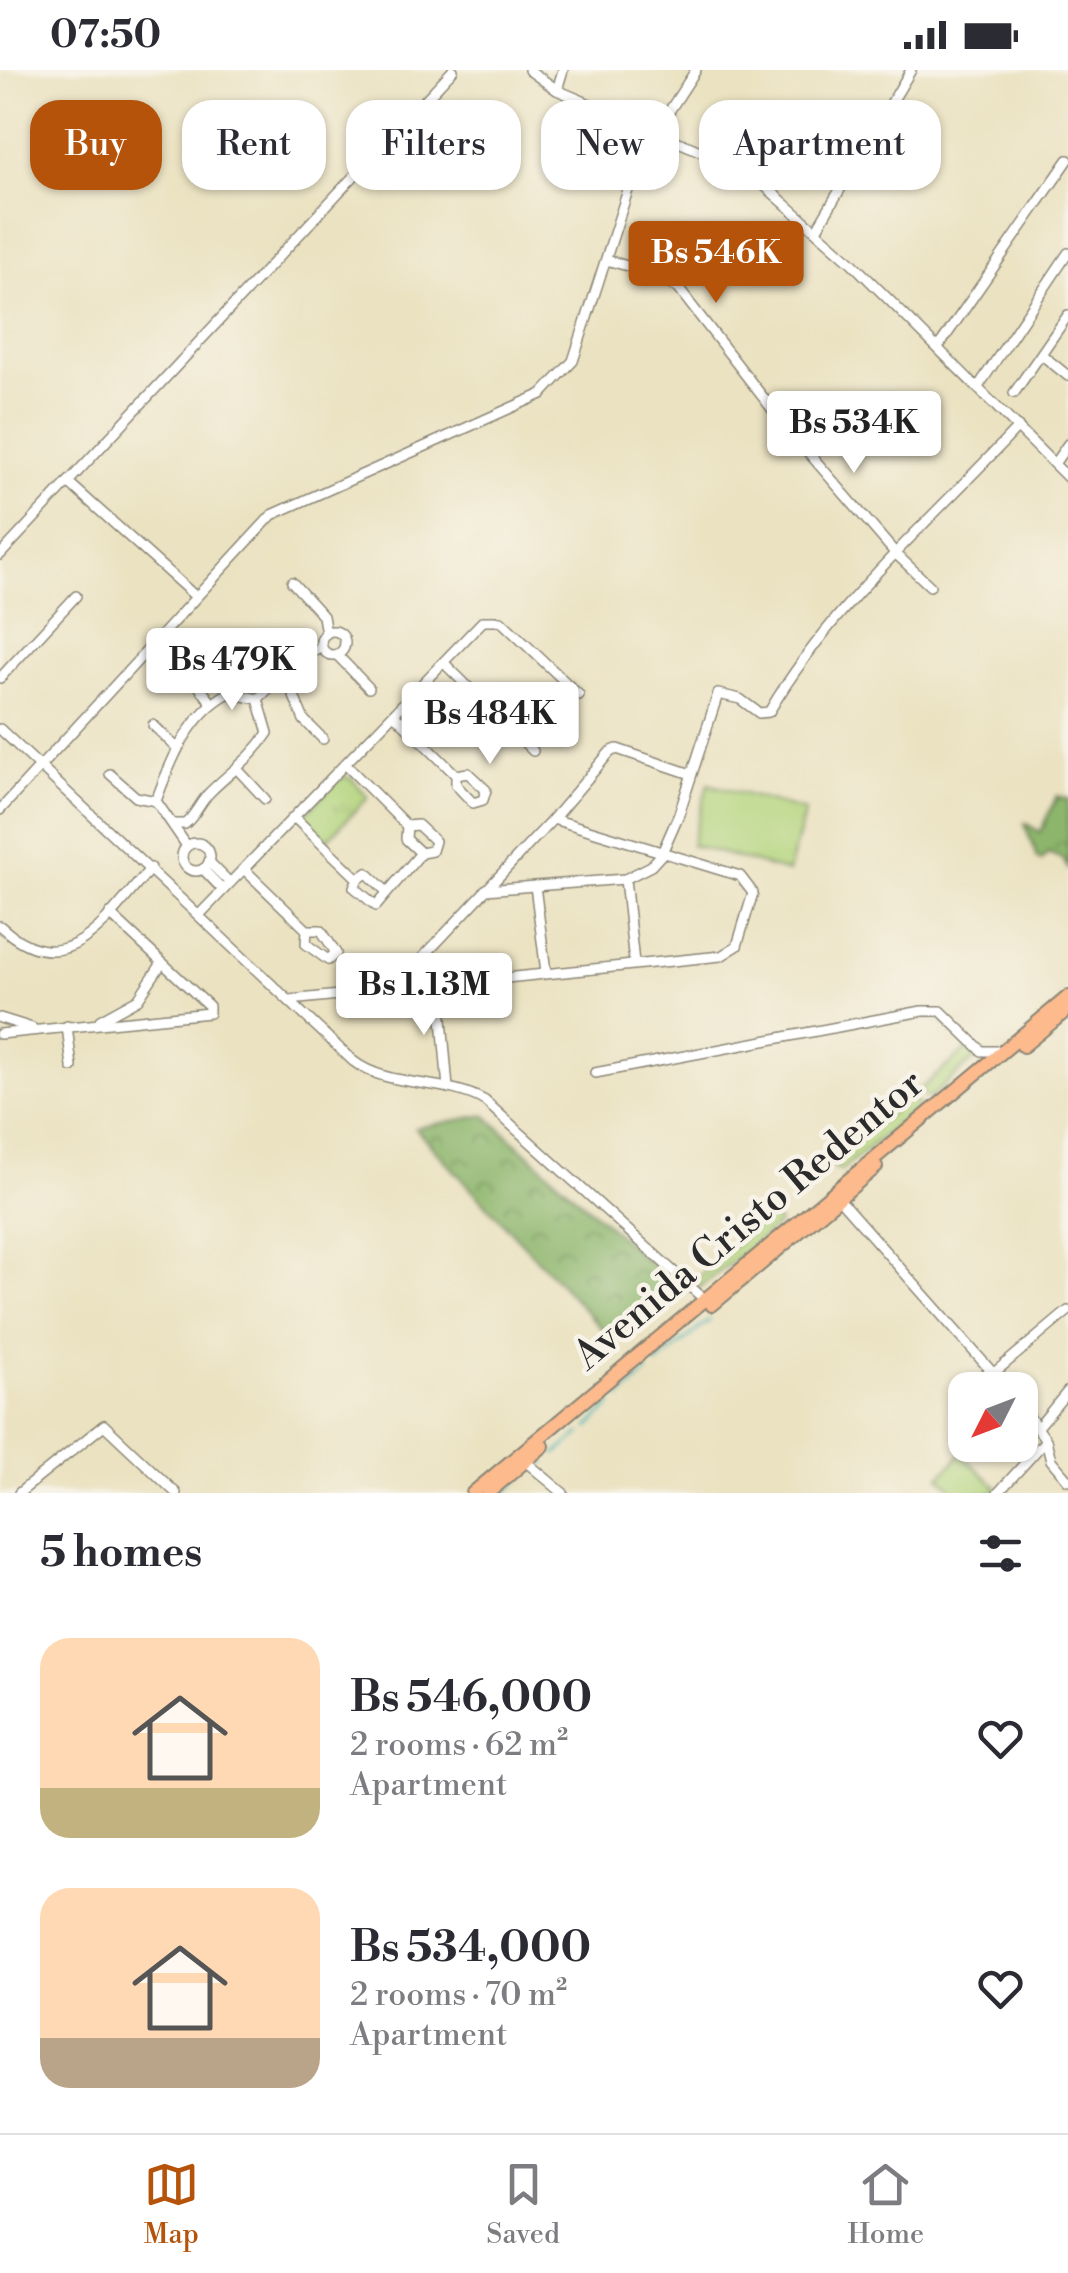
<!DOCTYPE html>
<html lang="en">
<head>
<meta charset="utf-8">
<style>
	body { margin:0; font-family:"Libre Bodoni",serif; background:#f7f7f7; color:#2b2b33; height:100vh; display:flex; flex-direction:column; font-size:38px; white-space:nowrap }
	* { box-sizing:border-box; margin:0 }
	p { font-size:32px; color:#7c7c81 }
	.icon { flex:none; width:55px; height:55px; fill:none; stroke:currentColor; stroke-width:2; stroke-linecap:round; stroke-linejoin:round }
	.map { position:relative; height:1423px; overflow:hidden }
	.drawer { display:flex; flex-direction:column; background:#fff; flex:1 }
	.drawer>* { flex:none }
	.top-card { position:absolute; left:30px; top:30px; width:1010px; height:90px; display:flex; gap:20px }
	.needle { width:65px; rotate:228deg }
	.fabs { position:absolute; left:948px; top:1302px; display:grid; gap:20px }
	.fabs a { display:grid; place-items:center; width:90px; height:90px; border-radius:20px; background:#fff; box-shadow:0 2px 8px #0004; font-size:50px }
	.price { position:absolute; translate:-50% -85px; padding:0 22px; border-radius:10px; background:#fff; color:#222; font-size:32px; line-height:65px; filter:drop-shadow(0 2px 5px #0008) }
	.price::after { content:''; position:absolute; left:50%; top:60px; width:30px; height:22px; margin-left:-15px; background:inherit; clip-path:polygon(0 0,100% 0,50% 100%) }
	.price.selected { background:#b45309; color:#fff }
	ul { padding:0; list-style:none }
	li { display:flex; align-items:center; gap:30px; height:250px; padding:0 40px }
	li span { display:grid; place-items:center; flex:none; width:280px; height:200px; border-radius:30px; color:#555 }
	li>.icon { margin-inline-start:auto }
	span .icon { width:120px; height:120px; fill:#fffc; stroke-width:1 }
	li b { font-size:42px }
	h2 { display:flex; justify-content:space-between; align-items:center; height:120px; padding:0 40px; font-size:42px }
	.tag { padding:0 35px; border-radius:30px; background:#fff; box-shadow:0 2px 8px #0004; font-size:35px; line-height:90px }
	.tag.selected { background:#b45309; color:#fff }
	.status { display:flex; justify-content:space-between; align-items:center; height:70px; padding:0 50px; background:#fff; direction:ltr }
	.status svg { height:28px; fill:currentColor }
	.tabs { display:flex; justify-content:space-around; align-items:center; height:140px; border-top:2px solid #e1e1e2; background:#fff; font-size:28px; color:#7c7c81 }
	.tabs a { display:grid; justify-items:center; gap:5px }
	.tabs .selected { color:#b45309 }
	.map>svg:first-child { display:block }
	.grass { fill:#b2d47c; stroke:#6e8054; stroke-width:2.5 }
	.forest { fill:url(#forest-crowns); stroke:#5c704c; stroke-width:2.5 }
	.park { fill:url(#park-tufts); stroke:#6e8054; stroke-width:2.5 }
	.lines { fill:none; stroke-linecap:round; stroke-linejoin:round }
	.stream { stroke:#40b1b8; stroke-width:2.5 }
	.minor-casing { stroke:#8b8676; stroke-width:12 }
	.highway-casing { stroke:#8b8676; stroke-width:16 }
	.minor { stroke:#fff; stroke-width:9 }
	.highway { stroke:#fcba8d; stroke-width:12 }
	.labels { text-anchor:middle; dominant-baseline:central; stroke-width:9; stroke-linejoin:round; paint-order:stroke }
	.street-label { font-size:40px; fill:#2b2b2b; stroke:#f7f3e8 }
</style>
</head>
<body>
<div class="status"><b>07:50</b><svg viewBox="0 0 49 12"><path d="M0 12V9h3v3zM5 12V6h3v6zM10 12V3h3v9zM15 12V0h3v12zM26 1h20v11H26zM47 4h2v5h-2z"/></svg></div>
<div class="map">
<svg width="1068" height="1423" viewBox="0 0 1068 1423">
	<defs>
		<pattern id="forest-crowns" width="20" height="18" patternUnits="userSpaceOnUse" patternTransform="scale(2.5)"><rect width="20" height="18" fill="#8db66c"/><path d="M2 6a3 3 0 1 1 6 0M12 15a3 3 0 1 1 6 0" fill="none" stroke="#739459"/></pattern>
		<pattern id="park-tufts" width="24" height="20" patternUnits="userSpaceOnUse" patternTransform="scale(2.5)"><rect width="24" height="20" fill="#b2d47c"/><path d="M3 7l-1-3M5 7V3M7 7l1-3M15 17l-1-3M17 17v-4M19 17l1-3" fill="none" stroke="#99b66b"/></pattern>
	</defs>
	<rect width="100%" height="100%" fill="#f7f3e8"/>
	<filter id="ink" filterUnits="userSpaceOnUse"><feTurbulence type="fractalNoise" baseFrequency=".01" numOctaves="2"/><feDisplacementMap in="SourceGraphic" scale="20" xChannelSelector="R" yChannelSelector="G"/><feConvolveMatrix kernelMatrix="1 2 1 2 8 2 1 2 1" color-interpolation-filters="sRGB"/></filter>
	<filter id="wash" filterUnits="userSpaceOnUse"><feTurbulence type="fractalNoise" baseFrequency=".0048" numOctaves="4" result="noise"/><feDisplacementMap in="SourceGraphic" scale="40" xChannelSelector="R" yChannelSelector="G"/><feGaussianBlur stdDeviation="2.25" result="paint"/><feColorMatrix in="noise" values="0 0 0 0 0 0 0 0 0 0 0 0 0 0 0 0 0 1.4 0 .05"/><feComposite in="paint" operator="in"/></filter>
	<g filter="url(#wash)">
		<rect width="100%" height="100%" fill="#ebe2c1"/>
		<!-- grass -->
		<g class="grass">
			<polygon points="708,714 805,741 788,802 691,775"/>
			<polygon points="929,943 938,944 979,985 929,1029 918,1021 970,977 939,947 884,951"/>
			<polygon points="910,1026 919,1036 841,1101 834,1097 834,1091"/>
			<polygon points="772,1142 779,1154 699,1218 697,1208"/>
			<polygon points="961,1384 998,1418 993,1423 957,1423 940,1407"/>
		</g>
		<!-- forest -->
		<g class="forest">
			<path d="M1057 726 1068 729V798L1063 789 1048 783 1041 791 1036 787C1035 773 1026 765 1025 753L1040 762Z"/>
			<polygon points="485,1045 681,1221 631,1263 608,1265 415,1058"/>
		</g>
		<!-- park -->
		<polygon class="park" points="342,706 352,709 368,727 327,770 310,751 306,753 304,745"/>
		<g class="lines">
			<!-- stream -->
			<g class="stream">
				<polyline points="656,1294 710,1250"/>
				<polyline points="620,1328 648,1301"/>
				<polyline points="589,1357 612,1334"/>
				<polyline points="556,1384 581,1363"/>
				<polyline points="539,1396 546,1391"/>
				<polyline points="505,1423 529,1401"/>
			</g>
		</g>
	</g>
	<g filter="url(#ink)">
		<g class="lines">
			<!-- minor casing -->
			<g class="minor-casing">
				<g id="minor">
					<polyline points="529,0 557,20 749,102 850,191 1068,408"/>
					<polyline points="557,20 563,0"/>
					<polyline points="816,160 911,0"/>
					<polyline points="606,190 653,203 678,218 783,353 896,484 930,516"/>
					<polyline points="939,276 1068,90"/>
					<polyline points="1042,285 1068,306"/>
					<polyline points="978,317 1068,183"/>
					<polyline points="1014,323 1068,245"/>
					<polyline points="1054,394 1068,374"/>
					<polyline points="68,412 196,527"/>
					<polyline points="0,485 453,0"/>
					<polyline points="292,512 323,546 326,564"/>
					<circle cx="333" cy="573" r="12"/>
					<polyline points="239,565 288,612 304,650 323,669"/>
					<polyline points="337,585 369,618"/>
					<polyline points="444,593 533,681"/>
					<polyline points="0,608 76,526"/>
					<polyline points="195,611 211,632"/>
					<polyline points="394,644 456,705 456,715 473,733 483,730 486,720 468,703 456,705"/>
					<polyline points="153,655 177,678"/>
					<path d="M0 659 353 991C389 1019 446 1008 485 1031L705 1230"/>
					<polyline points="239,701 265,729"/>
					<polyline points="110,704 136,727 156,731"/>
					<polyline points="0,740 272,445 542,324 573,291 638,89 696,0"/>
					<polyline points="294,747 358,809 354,817 376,836 421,783 432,781 435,771 418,755 407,756 345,694"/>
					<path d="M174 754H185C196 745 200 732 210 722 231 701 251 689 268 663L258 629"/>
					<polyline points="407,756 406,769 421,783"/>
					<circle cx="196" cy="787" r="14"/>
					<path d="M187 776 156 731C171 690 189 644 229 623L258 629 298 590 322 577"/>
					<polyline points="209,792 229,812"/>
					<polyline points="203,799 223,820"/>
					<polyline points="244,799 307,860 306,874 328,890 336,883 321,860 307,860"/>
					<polyline points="358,809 367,803 386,821"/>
					<polyline points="625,809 634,893"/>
					<polyline points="535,816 546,902"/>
					<path d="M485 820 625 809 651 796 661 785 679 744 718 624 740 629 759 643 769 642C833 533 932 450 1018 357"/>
					<polyline points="201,843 483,551 501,551 579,625"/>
					<path d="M0 856C68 918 107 847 151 798"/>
					<polyline points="439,915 448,1018"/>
					<polyline points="394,918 553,749 610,682 617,679 691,704"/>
					<polyline points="290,930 721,886 737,876 753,823 740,806 553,749"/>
					<polyline points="0,948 32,958"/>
					<polyline points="100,950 138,929 162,893"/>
					<polyline points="67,956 72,997"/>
					<polyline points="0,964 209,943 209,936 110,844"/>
					<polyline points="595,1003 922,941 941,941 982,981 1000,981"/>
					<polyline points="839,1129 1008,1320"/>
					<polyline points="994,1303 1068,1241"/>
					<polyline points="1039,1356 1068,1321"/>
					<polyline points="1046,1370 1051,1390 1068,1410"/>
					<polyline points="525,1391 563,1423"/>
					<polyline points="19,1423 104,1355 176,1423"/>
					<polyline points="998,1423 1046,1370 1020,1334"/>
				</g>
			</g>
			<!-- highway casing -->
			<g class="highway-casing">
				<g id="highway">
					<polyline points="1023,976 1068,939"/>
					<polyline points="712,1235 876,1097"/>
					<polyline points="473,1423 1068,927"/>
					<polyline points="488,1423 543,1376"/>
				</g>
			</g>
			<!-- minor -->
			<use href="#minor" class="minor"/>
			<!-- highway -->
			<use href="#highway" class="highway"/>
		</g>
	</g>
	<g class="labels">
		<!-- street labels -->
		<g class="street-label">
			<text transform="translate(749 1150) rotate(-40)">Avenida Cristo Redentor</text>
		</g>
	</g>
</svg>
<div class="fabs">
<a><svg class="needle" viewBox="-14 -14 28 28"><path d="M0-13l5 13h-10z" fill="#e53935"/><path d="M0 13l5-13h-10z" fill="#7c7c81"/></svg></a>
</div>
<b class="price selected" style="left:716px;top:236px">Bs 546K</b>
<b class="price" style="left:854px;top:406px">Bs 534K</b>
<b class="price" style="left:232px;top:643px">Bs 479K</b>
<b class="price" style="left:490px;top:697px">Bs 484K</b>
<b class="price" style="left:424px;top:968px">Bs 1.13M</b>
<div class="top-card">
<a class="tag selected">Buy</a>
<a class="tag">Rent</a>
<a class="tag">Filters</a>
<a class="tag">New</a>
<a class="tag">Apartment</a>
</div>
</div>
<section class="drawer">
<h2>5 homes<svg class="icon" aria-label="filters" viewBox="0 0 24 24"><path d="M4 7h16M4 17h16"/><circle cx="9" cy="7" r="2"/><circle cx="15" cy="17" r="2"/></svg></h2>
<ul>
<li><span style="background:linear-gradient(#ffd9b3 75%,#c2b280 0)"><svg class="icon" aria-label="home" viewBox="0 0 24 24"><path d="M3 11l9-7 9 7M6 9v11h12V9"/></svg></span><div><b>Bs 546,000</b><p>2 rooms · 62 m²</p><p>Apartment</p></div><svg class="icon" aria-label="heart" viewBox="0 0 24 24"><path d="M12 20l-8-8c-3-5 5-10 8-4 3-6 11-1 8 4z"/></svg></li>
<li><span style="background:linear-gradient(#ffd9b3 75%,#b9a48a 0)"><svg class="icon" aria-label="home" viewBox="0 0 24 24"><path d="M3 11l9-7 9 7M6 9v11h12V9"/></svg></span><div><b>Bs 534,000</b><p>2 rooms · 70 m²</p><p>Apartment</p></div><svg class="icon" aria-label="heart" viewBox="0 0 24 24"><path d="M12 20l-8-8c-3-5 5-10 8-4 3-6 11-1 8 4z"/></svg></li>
</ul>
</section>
<nav class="tabs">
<a class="selected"><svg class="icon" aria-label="map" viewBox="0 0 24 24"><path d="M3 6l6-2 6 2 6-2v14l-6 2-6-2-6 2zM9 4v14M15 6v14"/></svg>Map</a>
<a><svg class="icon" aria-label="saved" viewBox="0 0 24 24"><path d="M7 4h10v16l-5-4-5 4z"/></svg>Saved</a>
<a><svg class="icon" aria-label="home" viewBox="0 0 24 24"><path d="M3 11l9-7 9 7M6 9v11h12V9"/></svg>Home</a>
</nav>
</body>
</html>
